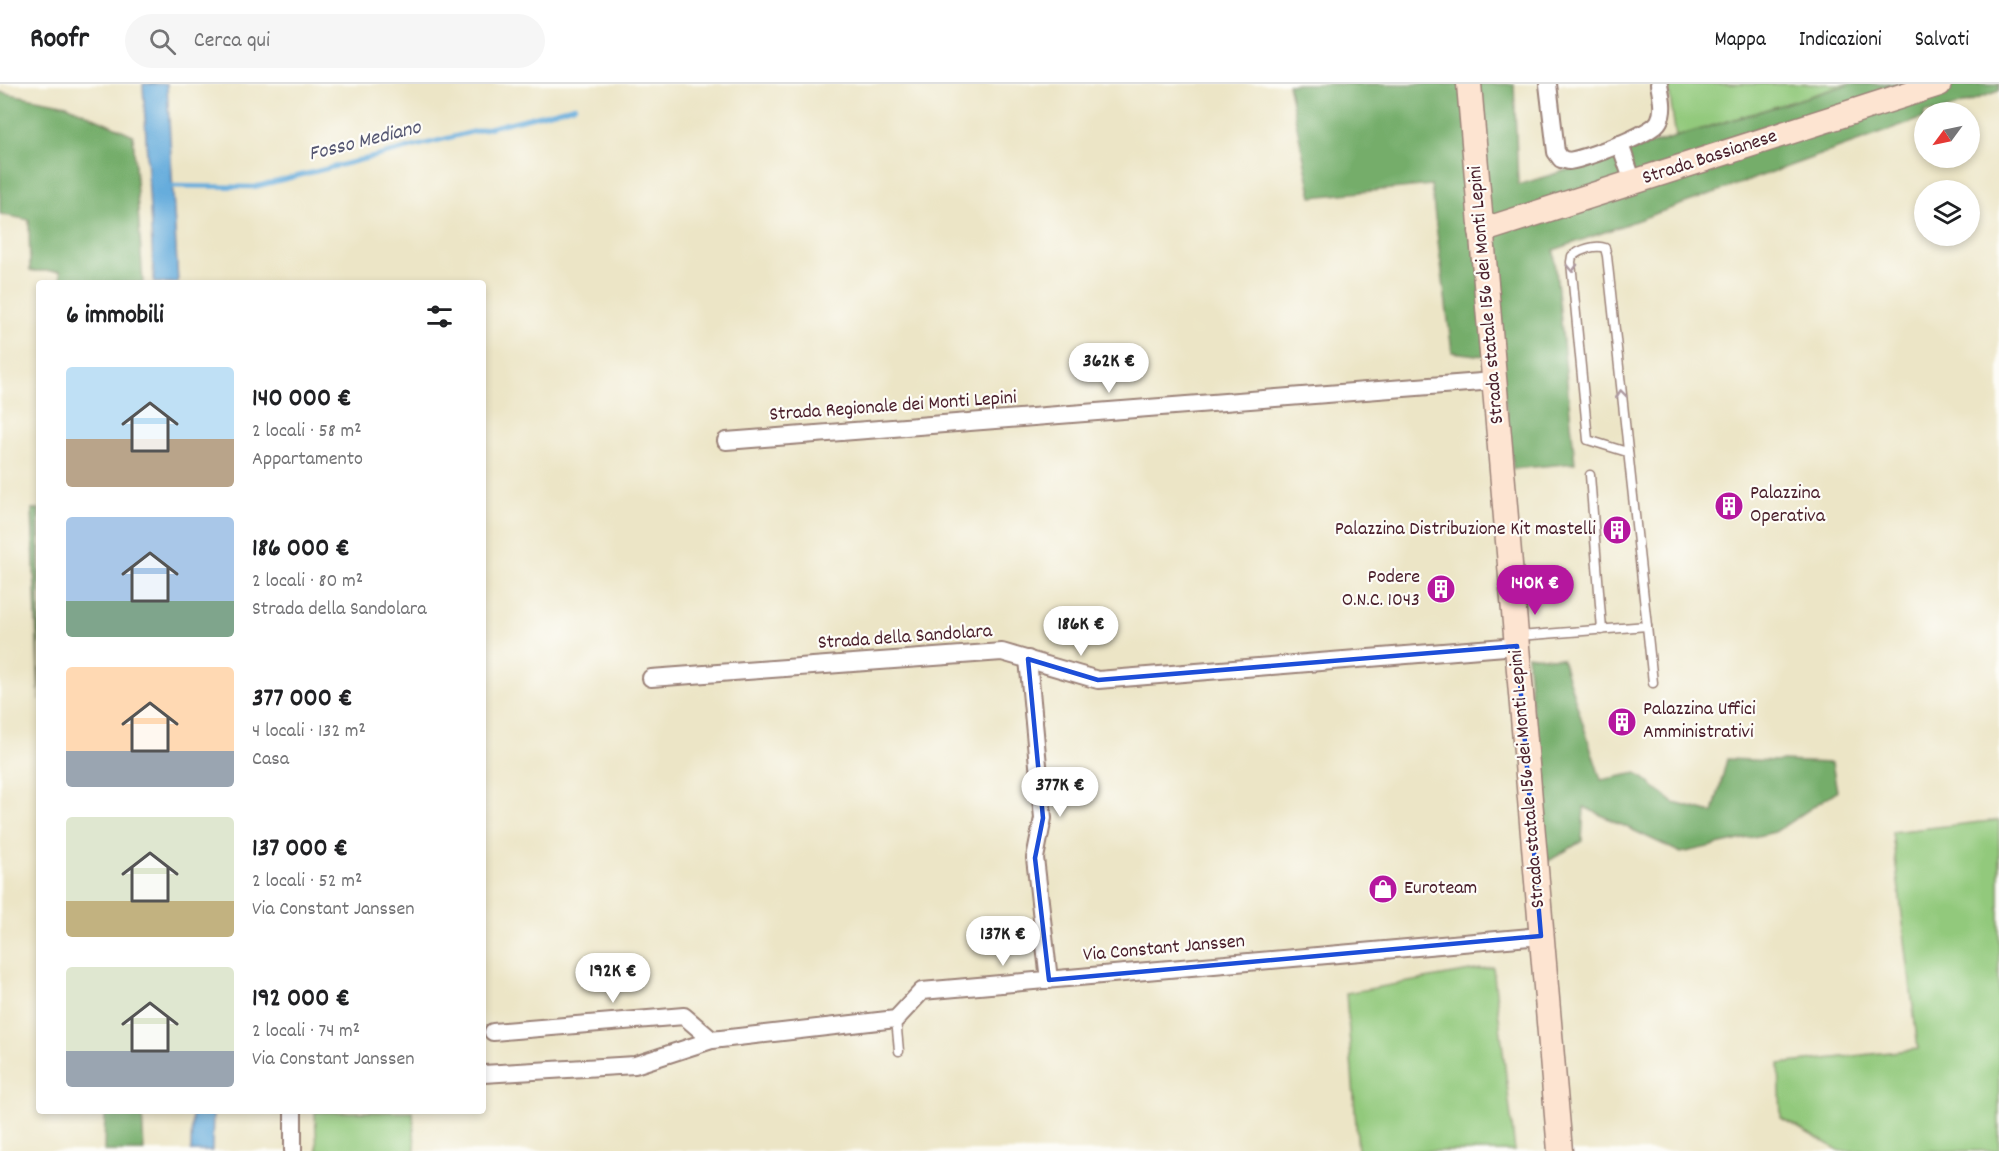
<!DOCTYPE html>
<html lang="it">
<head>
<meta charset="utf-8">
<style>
	body { margin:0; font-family:Dekko,sans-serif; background:#f6f6f6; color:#202124; height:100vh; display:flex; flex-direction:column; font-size:22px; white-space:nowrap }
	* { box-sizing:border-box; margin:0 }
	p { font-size:20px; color:#757577 }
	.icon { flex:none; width:33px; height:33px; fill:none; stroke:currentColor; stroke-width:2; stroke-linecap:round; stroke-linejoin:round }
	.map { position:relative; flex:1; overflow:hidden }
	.details { position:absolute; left:36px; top:196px; width:450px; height:834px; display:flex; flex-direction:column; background:#fff; border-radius:6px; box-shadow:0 3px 9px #0003 }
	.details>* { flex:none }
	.needle { width:39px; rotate:237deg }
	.tools { position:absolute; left:1914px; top:18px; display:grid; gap:12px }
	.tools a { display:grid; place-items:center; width:66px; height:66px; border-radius:50%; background:#fff; box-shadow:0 3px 9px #0003; font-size:30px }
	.price { position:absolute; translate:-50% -51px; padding:0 14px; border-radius:21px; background:#fff; color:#222; font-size:20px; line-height:39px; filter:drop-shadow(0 2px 3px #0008) }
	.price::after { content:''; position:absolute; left:50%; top:36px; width:18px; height:14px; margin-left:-9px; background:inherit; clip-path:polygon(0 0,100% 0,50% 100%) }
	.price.active { background:#b5179e; color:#fff }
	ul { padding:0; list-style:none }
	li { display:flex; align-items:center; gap:18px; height:150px; padding:0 30px }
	li span { display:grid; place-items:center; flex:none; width:168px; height:120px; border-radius:6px; color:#555 }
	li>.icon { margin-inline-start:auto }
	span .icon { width:72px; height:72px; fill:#fffc; stroke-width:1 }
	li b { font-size:26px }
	h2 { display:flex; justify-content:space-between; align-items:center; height:72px; padding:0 30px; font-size:26px }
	header { display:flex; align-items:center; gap:36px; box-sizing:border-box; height:84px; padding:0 30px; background:#fff; border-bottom:2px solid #e0e0e0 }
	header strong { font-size:28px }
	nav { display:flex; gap:33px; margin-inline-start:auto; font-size:21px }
	.search { width:420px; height:54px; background:#f6f6f6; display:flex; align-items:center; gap:15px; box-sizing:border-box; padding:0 21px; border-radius:33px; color:#757577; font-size:22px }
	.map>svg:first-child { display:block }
	.green { fill:#92c97b; stroke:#6e7453; stroke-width:1.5 }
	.forest { fill:#75ad6b; stroke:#60664b; stroke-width:1.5 }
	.water { fill:#65acdc; stroke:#586684; stroke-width:1.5 }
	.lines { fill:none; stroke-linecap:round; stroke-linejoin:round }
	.stream { stroke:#65acdc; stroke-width:4.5 }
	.lane-casing { stroke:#9b8278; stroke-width:11 }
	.street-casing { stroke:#9b8278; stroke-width:20 }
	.secondary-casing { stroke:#9b8278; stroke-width:27 }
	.lane { stroke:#fff; stroke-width:8 }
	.street { stroke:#fff; stroke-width:16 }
	.secondary { stroke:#fde4d1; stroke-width:24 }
	.oneway { stroke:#ae9aa0 }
	.marked { fill:none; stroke:#1d4ed8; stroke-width:4.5; stroke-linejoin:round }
	.labels { text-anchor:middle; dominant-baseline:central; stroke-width:4.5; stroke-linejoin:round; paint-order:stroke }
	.street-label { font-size:20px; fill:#4a1f2b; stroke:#fdfcf7 }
	.poi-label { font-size:20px; fill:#4a1f2b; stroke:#fdfcf7; text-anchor:start }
	.water-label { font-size:21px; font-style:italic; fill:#555772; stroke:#fdfcf7 }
</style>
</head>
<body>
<header>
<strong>Roofr</strong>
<div class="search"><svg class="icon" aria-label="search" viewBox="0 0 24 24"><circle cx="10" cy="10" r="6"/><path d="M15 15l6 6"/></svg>Cerca qui</div>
<nav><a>Mappa</a><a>Indicazioni</a><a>Salvati</a></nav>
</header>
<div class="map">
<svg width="1999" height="1067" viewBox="0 0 1999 1067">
	<rect width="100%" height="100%" fill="#fdfcf7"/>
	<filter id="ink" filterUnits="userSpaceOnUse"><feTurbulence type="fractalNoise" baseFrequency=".0167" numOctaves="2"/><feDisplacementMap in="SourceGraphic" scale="12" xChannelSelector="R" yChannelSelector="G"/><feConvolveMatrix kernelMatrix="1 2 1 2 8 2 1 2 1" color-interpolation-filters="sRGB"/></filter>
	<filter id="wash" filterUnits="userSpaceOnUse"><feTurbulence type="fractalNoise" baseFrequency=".008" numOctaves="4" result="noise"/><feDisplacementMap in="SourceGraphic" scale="24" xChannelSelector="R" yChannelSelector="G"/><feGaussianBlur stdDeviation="1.35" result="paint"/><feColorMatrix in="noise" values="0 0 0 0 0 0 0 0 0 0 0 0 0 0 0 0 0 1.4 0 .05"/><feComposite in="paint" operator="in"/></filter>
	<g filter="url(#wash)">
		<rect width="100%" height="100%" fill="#ece5c6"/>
		<!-- green -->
		<g class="green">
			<polygon points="1668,0 1850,0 1676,53"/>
			<polygon points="1999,736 1999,1067 1840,1067 1781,1034 1779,980 1918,965 1892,748"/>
			<polygon points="1493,883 1515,1067 1358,1067 1346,909"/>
			<polygon points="315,1028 413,1028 415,1067 317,1067"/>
		</g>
		<!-- forest -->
		<g class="forest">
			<polygon points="1288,0 1514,0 1518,101 1850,0 1999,0 1999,7 1940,28 1924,28 1924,34 1554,166 1575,379 1513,385 1500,274 1452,268 1431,101 1312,113"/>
			<polygon points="0,8 67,21 133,51 143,199 62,199 60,187 30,187 29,136 0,130"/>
			<polygon points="32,425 39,425 39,616"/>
			<polygon points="1527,571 1562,575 1601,696 1637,689 1674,719 1713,729 1727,675 1832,679 1837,707 1775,748 1681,769 1584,723 1582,757 1547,778"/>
			<polygon points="105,1028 142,1028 144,1067 104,1067"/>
		</g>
		<!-- water -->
		<g class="water">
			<polygon points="143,0 167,0 178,199 154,199"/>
			<polygon points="192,1028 213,1028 212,1067 191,1067"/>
		</g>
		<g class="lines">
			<!-- stream -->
			<polyline class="stream" points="166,102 254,103 575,22"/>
		</g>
	</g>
	<g filter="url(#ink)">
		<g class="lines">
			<!-- lane casing -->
			<g class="lane-casing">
				<g id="lane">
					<polyline points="1590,391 1602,546"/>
					<polyline points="1647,542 1653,599"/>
					<path d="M1519 552 1647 542 1607 172 1605 164C1596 160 1580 166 1572 172L1571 178 1588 356 1627 368"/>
					<polyline points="896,935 899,967"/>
				</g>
			</g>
			<!-- street casing -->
			<g class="street-casing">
				<g id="street">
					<path d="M1548 0 1556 68 1561 75 1569 77C1586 74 1652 51 1659 37 1665 26 1661 12 1659 0"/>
					<polyline points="1620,60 1633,98"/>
					<polyline points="726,357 1494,297"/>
					<polyline points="1028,575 1043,734 1035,774 1049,896"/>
					<polyline points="651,594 1002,568 1098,596 1517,562"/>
					<polyline points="493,948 684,932 712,956"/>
					<polyline points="483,990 635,981 712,956 896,935 922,907 1541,852"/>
					<polyline points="293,1067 293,1028"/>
				</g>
			</g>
			<!-- secondary casing -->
			<g class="secondary-casing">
				<g id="secondary">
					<polyline points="1469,0 1560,1067"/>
					<polyline points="1481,147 1939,0"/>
				</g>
			</g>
			<!-- lane -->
			<use href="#lane" class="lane"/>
			<!-- street -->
			<use href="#street" class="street"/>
			<!-- secondary -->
			<use href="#secondary" class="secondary"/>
		</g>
		<!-- one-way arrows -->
		<defs><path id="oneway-chevron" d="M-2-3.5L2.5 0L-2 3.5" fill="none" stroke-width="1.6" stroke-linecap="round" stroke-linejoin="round" transform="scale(1.5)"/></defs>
		<g class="oneway">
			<use href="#oneway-chevron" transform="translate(1572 184) rotate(88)"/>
			<use href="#oneway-chevron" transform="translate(1621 310) rotate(-96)"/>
		</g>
	</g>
	<!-- marked area -->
	<path class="marked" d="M1517 562 1541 852 1049 896 1035 774 1043 734 1028 575 1098 596Z"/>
	<!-- icons -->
	<defs>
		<g id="building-disc" transform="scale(1.5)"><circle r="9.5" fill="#b5179e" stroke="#fdfcf7"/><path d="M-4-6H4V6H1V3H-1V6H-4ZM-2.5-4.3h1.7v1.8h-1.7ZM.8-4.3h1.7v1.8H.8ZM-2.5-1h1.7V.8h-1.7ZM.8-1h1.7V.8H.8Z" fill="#fff"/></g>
		<g id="shop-disc" transform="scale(1.5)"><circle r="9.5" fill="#b5179e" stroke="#fdfcf7"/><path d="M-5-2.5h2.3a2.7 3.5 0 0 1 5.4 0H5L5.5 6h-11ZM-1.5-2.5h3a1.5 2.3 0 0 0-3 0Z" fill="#fff"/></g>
	</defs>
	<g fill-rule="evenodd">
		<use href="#building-disc" x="1729" y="422"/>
		<use href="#building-disc" x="1617" y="446"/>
		<use href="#building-disc" x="1441" y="505"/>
		<use href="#building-disc" x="1622" y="638"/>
		<use href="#shop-disc" x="1383" y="805"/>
	</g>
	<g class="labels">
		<!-- street labels -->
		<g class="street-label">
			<text transform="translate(1710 74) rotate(-18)">Strada Bassianese</text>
			<text transform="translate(1487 211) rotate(-95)">Strada statale 156 dei Monti Lepini</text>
			<text transform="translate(893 323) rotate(-4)">Strada Regionale dei Monti Lepini</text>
			<text transform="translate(905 554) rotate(-4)">Strada della Sandolara</text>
			<text transform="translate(1528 695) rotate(-95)">Strada statale 156 dei Monti Lepini</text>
			<text transform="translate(1164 865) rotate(-5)">Via Constant Janssen</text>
		</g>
		<!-- poi labels -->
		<g class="poi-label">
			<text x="1750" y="410">Palazzina<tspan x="1750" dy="23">Operativa</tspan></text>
			<text x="1596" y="446" text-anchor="end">Palazzina Distribuzione Kit mastelli</text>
			<text x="1420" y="494" text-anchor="end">Podere<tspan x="1420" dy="23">O.N.C. 1043</tspan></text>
			<text x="1643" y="626">Palazzina Uffici<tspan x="1643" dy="23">Amministrativi</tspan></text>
			<text x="1404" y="805">Euroteam</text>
		</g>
		<!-- water labels -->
		<g class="water-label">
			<text transform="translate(365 58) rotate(-14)">Fosso Mediano</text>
		</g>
	</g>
</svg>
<div class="tools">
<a><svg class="needle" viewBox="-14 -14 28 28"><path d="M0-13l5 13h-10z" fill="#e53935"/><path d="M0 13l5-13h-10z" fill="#757577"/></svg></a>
<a><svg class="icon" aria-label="layers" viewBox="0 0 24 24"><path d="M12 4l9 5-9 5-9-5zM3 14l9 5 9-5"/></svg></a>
</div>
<b class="price" style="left:1109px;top:310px">362K €</b>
<b class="price active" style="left:1535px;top:532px">140K €</b>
<b class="price" style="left:1081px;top:573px">186K €</b>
<b class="price" style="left:1060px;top:734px">377K €</b>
<b class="price" style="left:1003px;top:883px">137K €</b>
<b class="price" style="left:613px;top:920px">192K €</b>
<section class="details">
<h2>6 immobili<svg class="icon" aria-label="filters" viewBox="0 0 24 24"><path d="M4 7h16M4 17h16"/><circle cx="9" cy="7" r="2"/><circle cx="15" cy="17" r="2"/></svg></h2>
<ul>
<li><span style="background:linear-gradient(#bfe0f5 60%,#b9a48a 0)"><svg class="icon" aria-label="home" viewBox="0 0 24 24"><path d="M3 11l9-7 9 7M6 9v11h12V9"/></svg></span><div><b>140 000 €</b><p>2 locali · 58 m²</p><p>Appartamento</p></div></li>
<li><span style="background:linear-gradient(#a9c7e8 70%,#7fa58c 0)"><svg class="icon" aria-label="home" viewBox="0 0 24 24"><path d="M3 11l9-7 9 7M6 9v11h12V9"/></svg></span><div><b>186 000 €</b><p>2 locali · 80 m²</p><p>Strada della Sandolara</p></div></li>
<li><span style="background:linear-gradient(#ffd9b3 70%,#9aa5b1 0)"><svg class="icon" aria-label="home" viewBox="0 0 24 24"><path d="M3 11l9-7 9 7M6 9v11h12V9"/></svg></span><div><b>377 000 €</b><p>4 locali · 132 m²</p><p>Casa</p></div></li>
<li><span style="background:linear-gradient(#dfe7d0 70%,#c2b280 0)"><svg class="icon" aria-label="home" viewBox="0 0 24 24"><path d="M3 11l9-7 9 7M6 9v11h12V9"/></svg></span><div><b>137 000 €</b><p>2 locali · 52 m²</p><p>Via Constant Janssen</p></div></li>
<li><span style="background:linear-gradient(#dfe7d0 70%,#9aa5b1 0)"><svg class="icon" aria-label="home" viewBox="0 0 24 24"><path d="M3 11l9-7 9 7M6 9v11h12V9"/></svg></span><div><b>192 000 €</b><p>2 locali · 74 m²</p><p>Via Constant Janssen</p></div></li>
</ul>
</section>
</div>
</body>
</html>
